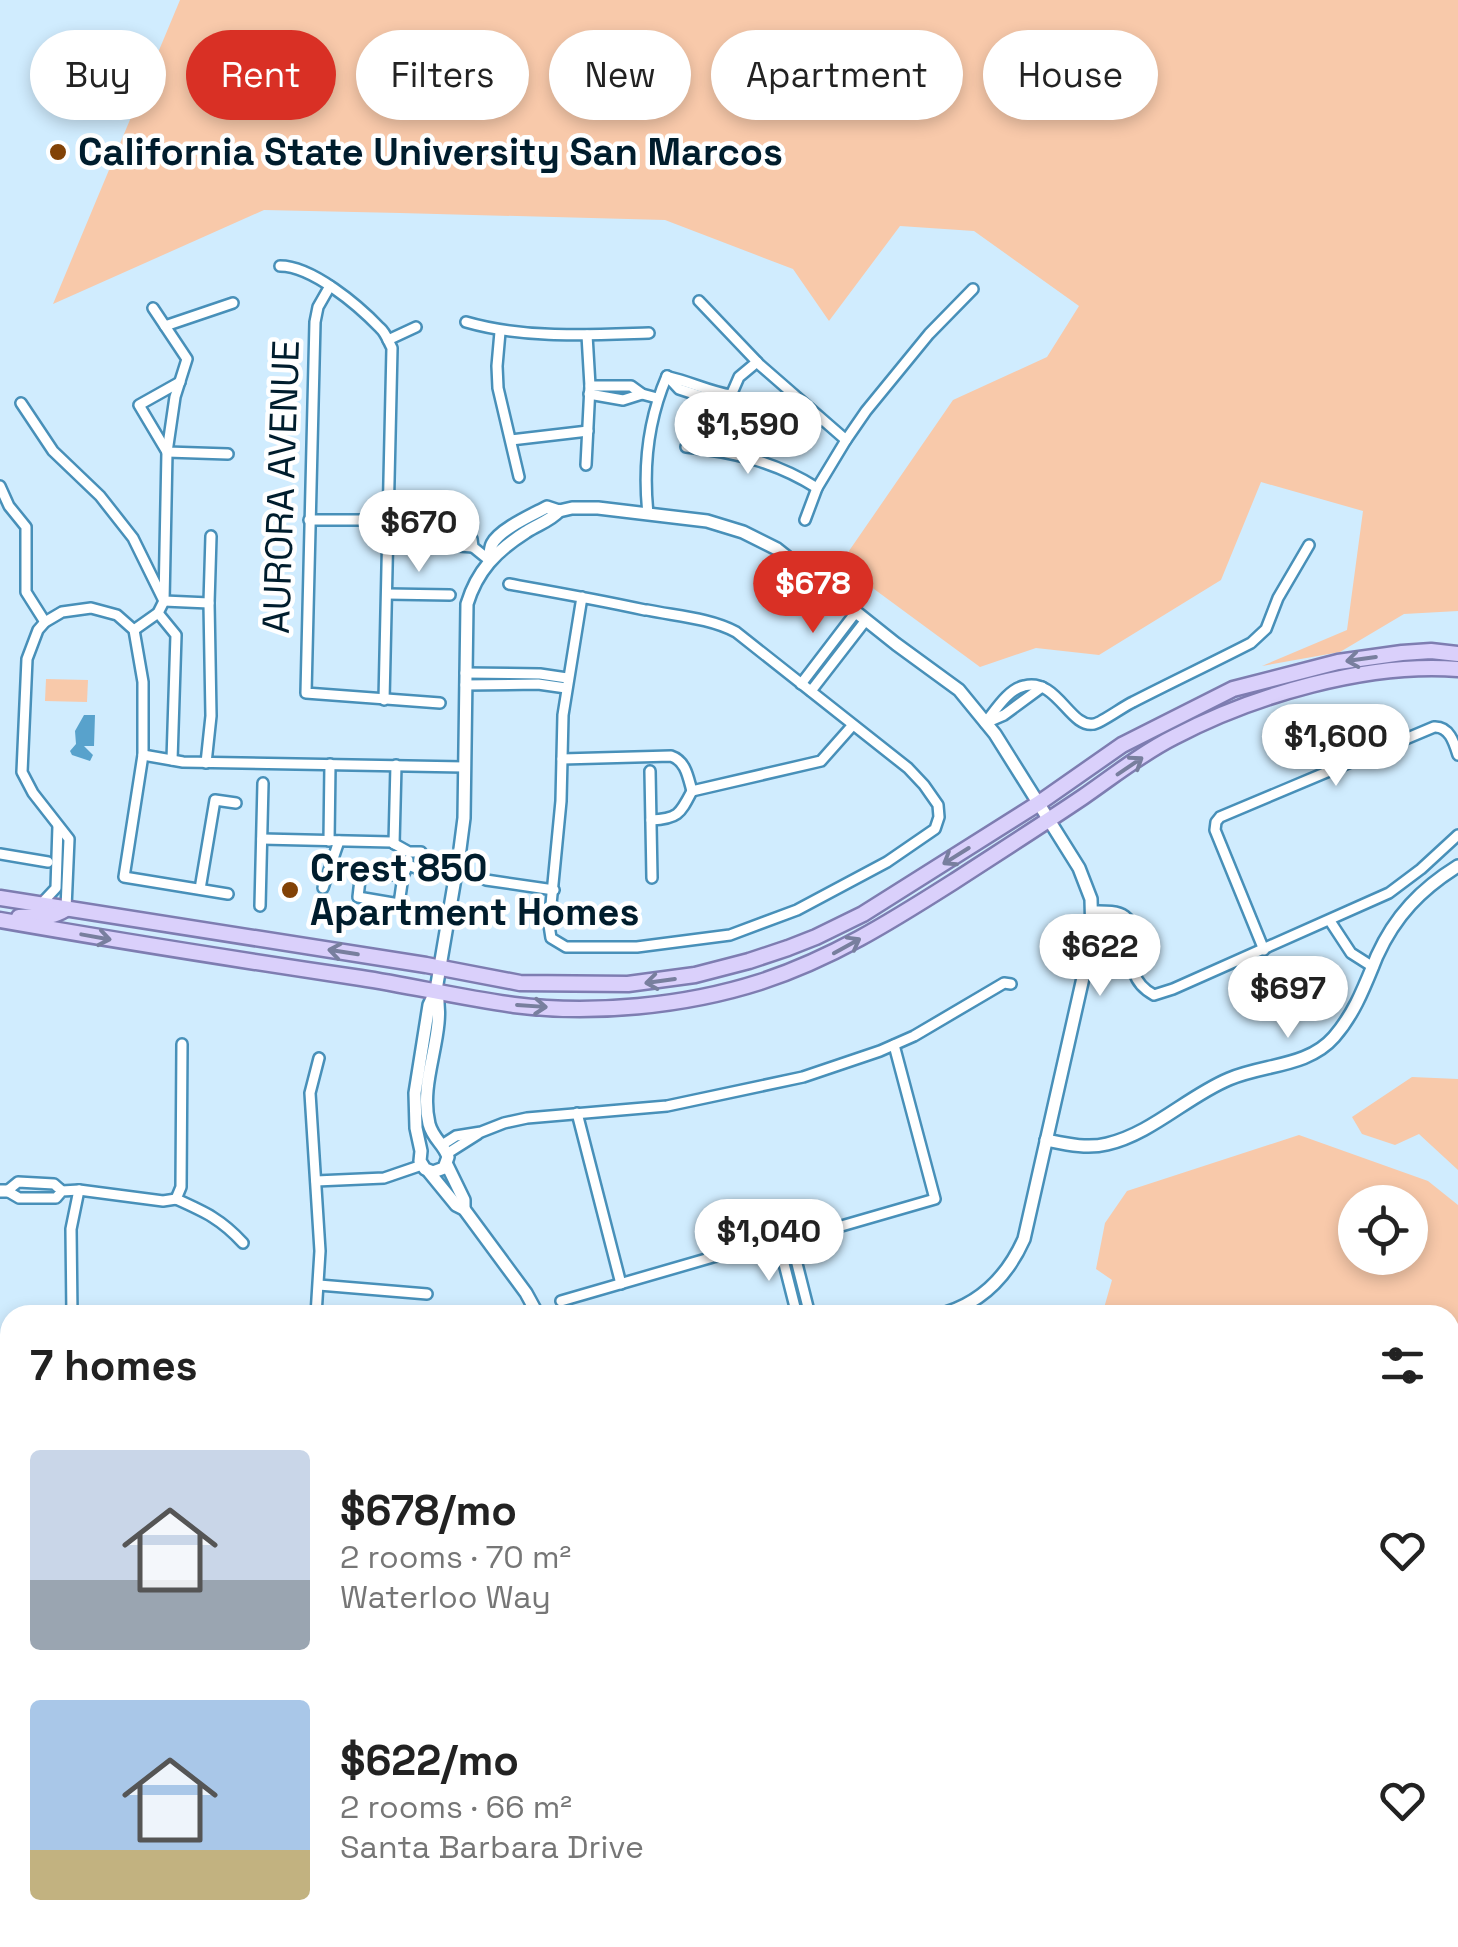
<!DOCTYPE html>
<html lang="en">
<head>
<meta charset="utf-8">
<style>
	body { margin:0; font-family:"Space Grotesk",sans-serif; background:#f2f2f2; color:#222; height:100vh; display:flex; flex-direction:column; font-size:38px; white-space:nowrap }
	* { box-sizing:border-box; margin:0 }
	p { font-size:32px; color:#767676 }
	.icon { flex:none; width:55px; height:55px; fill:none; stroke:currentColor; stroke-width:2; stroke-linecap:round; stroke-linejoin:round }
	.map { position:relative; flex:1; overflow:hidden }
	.drawer { position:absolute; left:0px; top:1305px; width:1460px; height:642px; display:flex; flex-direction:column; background:#fff; border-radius:30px 30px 0 0; box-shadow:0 5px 15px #0003 }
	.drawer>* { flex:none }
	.banner { position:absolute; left:30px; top:30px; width:1400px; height:90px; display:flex; gap:20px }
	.tools { position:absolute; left:1338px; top:1185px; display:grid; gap:20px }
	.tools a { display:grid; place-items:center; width:90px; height:90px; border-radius:50%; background:#fff; box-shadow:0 5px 15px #0003; font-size:50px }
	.price { position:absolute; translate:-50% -85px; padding:0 22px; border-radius:35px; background:#fff; color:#222; font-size:32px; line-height:65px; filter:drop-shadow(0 2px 5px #0008) }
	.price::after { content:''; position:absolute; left:50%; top:60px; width:30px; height:22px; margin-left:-15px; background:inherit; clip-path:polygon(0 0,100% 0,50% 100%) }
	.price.selected { background:#d93025; color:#fff }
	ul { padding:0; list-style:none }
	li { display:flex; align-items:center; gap:30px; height:250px; padding:0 30px }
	li span { display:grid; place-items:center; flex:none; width:280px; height:200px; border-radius:10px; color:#555 }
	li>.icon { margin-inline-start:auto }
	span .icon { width:120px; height:120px; fill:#fffc; stroke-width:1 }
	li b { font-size:42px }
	h2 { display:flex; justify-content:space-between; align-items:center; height:120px; padding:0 30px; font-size:42px }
	.pill { padding:0 35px; border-radius:45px; background:#fff; box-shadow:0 5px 15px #0003; font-size:35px; line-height:90px }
	.pill.selected { background:#d93025; color:#fff }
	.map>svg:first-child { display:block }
	.green { fill:#f8c9aa; fill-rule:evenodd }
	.water { fill:#58a2cc }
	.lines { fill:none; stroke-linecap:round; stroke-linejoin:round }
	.minor-casing { stroke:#4890b9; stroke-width:14 }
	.tertiary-casing { stroke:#4890b9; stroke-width:16 }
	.primary-casing { stroke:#7e7db1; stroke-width:19 }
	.minor { stroke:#fff; stroke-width:9 }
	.tertiary { stroke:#fff; stroke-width:11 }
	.primary { stroke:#dad0fb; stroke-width:14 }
	.oneway { stroke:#787f9e }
	.poi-dot { fill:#824206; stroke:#fff; stroke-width:4 }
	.labels { text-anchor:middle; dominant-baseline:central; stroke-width:9; stroke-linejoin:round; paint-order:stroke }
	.poi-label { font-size:38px; font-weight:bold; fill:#001d2d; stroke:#fff; text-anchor:start }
	.street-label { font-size:38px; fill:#001d2d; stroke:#fff }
</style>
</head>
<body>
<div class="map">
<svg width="1458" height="1947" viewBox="0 0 1458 1947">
	<rect width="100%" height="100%" fill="#d0ecfe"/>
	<!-- green -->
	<g class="green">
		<polygon points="180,0 1458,0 1458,611 1404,614 1340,652 1262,666 1347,630 1363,511 1261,482 1221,580 1099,655 1036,648 980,667 840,564 953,400 1047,357 1079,306 974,231 900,226 829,321 793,269 665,220 400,213 264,210 53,304"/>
		<polygon points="46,679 88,680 87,702 45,701"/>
		<polygon points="1412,1077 1458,1079 1458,1170 1419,1134 1395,1145 1362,1134 1352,1117"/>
		<path d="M1299 1135 1428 1181 1458 1205V1947H928L925 1938H1450V1315H1102L1112 1280 1096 1269 1105 1223 1127 1191ZM1355 1202H1410V1258H1355Z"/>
	</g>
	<!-- water -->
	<g class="water">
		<polygon points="84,715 95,715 94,746 84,746 93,755 90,761 72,755 70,751 76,744 75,731"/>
		<polygon points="672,1938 742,1938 742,1947 671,1947"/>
	</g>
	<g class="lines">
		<!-- minor casing -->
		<g class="minor-casing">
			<g id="minor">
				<path d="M280 266C312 266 358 305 380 328 386 333 388 341 392 348L384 700"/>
				<polyline points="330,286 318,307 315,322 306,693 440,703"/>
				<polyline points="699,301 760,365 846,440"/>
				<path d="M466 322C525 339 588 335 649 333"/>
				<polyline points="165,326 233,303"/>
				<polyline points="500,332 497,366 498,388 519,477"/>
				<polyline points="388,340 416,327"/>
				<polyline points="667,376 679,389 728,405"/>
				<path d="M669 377C691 382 710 392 731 395"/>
				<polyline points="180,382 139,405 167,452 228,454"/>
				<polyline points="590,386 631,386 642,394 657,398"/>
				<polyline points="589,394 623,400 642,394"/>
				<polyline points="21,403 53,451 100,496 133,538 164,601 209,603"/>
				<polyline points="511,440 588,431"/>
				<path d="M686 447C734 452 776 462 817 488"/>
				<polyline points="722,451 729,400 739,377 757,362"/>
				<polyline points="586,465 590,386 587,335"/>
				<polyline points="0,486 9,506 26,527 26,592 45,622"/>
				<path d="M648 514C643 467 648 420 667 376"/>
				<polyline points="309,520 438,520 460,526 472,539 473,547 489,560"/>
				<polyline points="805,520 817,488 846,440 866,411 929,334 973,289"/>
				<polyline points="419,521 448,536 458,546 473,547"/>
				<path d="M509 584C554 592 600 600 645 610H647C676 616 710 618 736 632L908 768 924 785 938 805 939 817 935 829 887 862 797 910 730 935 637 947H566L551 938 549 925 561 801 563 715 582 597"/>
				<polyline points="387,594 450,595"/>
				<polyline points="158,613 176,635 172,760"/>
				<polyline points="134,630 158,613 164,601 167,452 175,397 187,359 153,308"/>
				<polyline points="465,673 540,674 567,678"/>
				<polyline points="801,684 856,612"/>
				<polyline points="465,685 538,684 566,688"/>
				<polyline points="811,691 866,620"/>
				<polyline points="990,721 1004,715 1042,687"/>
				<path d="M985 723C995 711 1008 689 1024 686 1057 677 1070 729 1094 724 1101 723 1124 706 1133 702 1172 682 1212 663 1251 643L1266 629 1278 598 1309 545"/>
				<polyline points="143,755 183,762 464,767"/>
				<path d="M562 759 671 756C686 761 688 777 692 791"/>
				<polyline points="206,763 211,716 209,603 211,536"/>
				<polyline points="650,771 652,878"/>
				<polyline points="692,791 821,761 852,726"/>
				<path d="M651 820C678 819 680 814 692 791"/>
				<polyline points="262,839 391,842 409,852 421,852 424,858 458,863"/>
				<polyline points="329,841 330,764"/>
				<polyline points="394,844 396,765"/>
				<polyline points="0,854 48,862"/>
				<polyline points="408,860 408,865 416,868 427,864 457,872"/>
				<polyline points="403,876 361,871 358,897 399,904 403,876 408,865"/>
				<polyline points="486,880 554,890"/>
				<polyline points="323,888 339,841"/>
				<polyline points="200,889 215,800 236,803"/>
				<polyline points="41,904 56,888 58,826"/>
				<polyline points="260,906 263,783"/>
				<polyline points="66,908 69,839 33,793 22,772 27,659 38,630 45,622 62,612 91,608 117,615 134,630 143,682 143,755 124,877 228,894"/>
				<path d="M1092 911C1102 911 1117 910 1125 916 1150 935 1112 972 1154 995L1173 989 1389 893 1421 869 1458 835"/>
				<polyline points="1330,921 1351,953 1373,967"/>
				<path d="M1264 950 1215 830 1216 822 1220 817 1434 727C1449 726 1454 742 1458 755"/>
				<polyline points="577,1113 621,1284"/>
				<polyline points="442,1145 456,1136 481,1132 504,1123 527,1118 667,1106 803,1077 880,1051 914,1036 1004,983 1011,984"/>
				<polyline points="448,1153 478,1134"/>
				<polyline points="316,1181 384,1178 422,1165"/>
				<polyline points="62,1191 54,1184 18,1182 7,1191 19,1198 56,1198 62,1191 79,1190 163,1201 176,1199"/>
				<polyline points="176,1199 181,1187 182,1044"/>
				<path d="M176 1199C205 1212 221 1219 243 1243"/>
				<polyline points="791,1240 810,1315"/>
				<polyline points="779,1244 797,1315"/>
				<polyline points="319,1285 427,1294"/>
				<polyline points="561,1301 713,1257 779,1244 935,1199 894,1045"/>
				<polyline points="72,1315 71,1229 79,1190"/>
				<polyline points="316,1315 320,1251 310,1093 319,1058"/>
				<polyline points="0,1707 10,1707"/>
				<polyline points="0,1833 10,1832"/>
				<polyline points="0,1923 10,1924"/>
				<polyline points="77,1938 77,1947"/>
				<polyline points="209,1947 209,1938"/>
				<polyline points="305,1947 305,1938"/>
			</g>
		</g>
		<!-- tertiary casing -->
		<g class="tertiary-casing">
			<g id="tertiary">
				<path d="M489 560C489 559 491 545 492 544 500 529 532 515 547 507L559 511 572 508H598L707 521 743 532 777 549 896 644 959 690 995 734 1079 868 1091 899 1092 938 1024 1239C1007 1277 979 1305 938 1315"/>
				<path d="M436 990C447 1034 418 1079 429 1124 433 1139 444 1144 448 1157L444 1168 433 1172 425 1169 420 1161 421 1151 416 1128 415 1093 429 1005 436 990 460 849 464 818 467 604C477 571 496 551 526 532 538 524 550 521 559 511"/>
				<path d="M1046 1140C1066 1144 1087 1149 1107 1144 1151 1134 1188 1096 1229 1079 1264 1064 1308 1067 1334 1037 1355 1013 1365 985 1377 956 1395 916 1421 889 1458 866"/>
				<polyline points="447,1165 464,1200 464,1209"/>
				<polyline points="429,1172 456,1205 464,1209 526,1293 538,1315"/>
				<polyline points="0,1191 7,1191"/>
				<polyline points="450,1947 455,1938"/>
			</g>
		</g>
		<!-- primary casing -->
		<g class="primary-casing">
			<g id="primary">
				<polyline points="0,898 426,965 520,983 628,984 695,975 749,961 788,948 816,937 863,914 1039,803 1122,745 1233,689 1338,662 1402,653 1431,651 1458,654"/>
				<path d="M19 917C39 915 48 920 66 909"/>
				<path d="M0 920C120 941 240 960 361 978 412 986 463 998 514 1005 592 1015 685 1006 760 982 831 959 890 922 953 882 996 854 1040 826 1083 797 1112 777 1142 753 1174 737 1254 695 1367 662 1458 669"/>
			</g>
		</g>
		<!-- minor -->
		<use href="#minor" class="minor"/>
		<!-- tertiary -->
		<use href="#tertiary" class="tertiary"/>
		<!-- primary -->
		<use href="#primary" class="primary"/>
	</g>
	<!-- one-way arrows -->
	<defs><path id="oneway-shaft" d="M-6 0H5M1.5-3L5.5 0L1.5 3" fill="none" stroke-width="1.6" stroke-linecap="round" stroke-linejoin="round" transform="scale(2.5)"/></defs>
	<g class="oneway">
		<use href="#oneway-shaft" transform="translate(1361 659) rotate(172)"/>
		<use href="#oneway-shaft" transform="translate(1130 766) rotate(-34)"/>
		<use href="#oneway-shaft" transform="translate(956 856) rotate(148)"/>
		<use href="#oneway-shaft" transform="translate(96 937) rotate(10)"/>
		<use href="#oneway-shaft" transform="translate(847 946) rotate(-29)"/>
		<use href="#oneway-shaft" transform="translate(343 952) rotate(-171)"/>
		<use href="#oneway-shaft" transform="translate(660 981) rotate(172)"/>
		<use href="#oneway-shaft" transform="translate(532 1006) rotate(4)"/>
	</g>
	<!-- markers -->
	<g class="poi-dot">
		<circle cx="58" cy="152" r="10"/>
		<circle cx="290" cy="890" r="10"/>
	</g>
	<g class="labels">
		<!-- poi labels -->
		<g class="poi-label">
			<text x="78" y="152">California State University San Marcos</text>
			<text x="310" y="868">Crest 850<tspan x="310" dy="44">Apartment Homes</tspan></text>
		</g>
		<!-- street labels -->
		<g class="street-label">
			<text transform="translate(281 487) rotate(-88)">AURORA AVENUE</text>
		</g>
	</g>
</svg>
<div class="tools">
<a><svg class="icon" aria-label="locate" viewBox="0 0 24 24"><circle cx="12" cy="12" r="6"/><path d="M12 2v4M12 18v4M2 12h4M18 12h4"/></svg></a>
</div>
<b class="price" style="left:748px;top:477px">$1,590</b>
<b class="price" style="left:419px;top:575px">$670</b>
<b class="price selected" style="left:813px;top:636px">$678</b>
<b class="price" style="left:1336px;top:789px">$1,600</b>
<b class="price" style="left:1100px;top:999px">$622</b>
<b class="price" style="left:1288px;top:1041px">$697</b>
<b class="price" style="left:769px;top:1284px">$1,040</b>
<div class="banner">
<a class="pill">Buy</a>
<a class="pill selected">Rent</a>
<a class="pill">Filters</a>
<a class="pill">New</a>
<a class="pill">Apartment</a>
<a class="pill">House</a>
</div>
<section class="drawer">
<h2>7 homes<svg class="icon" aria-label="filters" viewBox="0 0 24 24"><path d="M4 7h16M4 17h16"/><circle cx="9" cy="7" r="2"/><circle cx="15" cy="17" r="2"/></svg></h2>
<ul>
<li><span style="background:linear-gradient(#c9d6e8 65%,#9aa5b1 0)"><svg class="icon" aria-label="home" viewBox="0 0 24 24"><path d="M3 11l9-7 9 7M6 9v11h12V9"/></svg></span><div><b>$678/mo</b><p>2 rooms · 70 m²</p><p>Waterloo Way</p></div><svg class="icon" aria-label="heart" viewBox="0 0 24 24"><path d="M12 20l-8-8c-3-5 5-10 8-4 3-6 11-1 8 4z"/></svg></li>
<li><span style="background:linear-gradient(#a9c7e8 75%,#c2b280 0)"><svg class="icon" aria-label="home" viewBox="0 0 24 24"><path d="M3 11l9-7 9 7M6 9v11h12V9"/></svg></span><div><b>$622/mo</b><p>2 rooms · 66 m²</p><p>Santa Barbara Drive</p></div><svg class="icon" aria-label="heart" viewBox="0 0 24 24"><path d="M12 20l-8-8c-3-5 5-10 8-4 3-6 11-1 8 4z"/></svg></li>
</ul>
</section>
</div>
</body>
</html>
